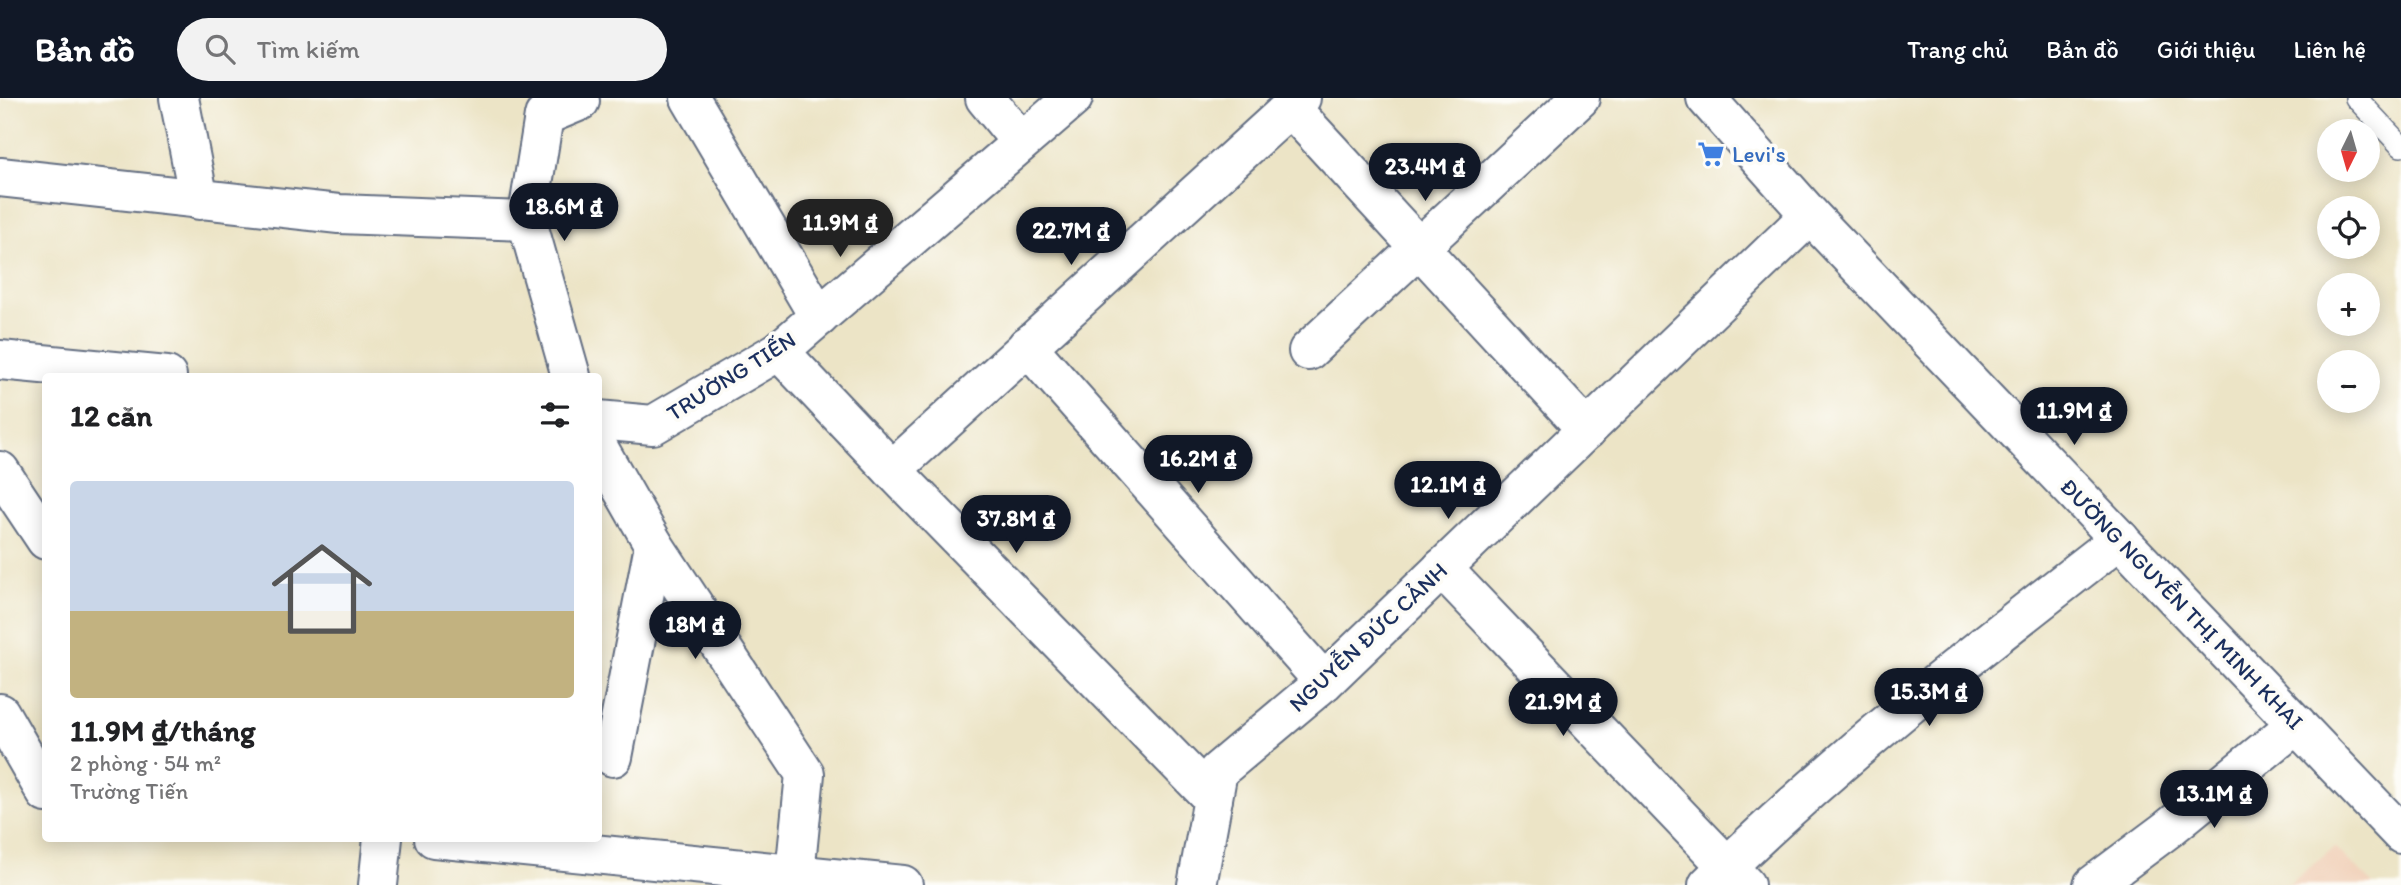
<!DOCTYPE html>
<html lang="vi">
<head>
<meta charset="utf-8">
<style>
	body { margin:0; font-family:Itim,sans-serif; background:#f2f2f2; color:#202124; height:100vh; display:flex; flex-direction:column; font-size:26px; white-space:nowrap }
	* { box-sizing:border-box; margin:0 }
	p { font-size:23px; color:#757577 }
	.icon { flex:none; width:38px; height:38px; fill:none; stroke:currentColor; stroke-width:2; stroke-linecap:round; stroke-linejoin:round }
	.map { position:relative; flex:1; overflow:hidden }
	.sheet { position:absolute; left:42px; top:275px; width:560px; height:469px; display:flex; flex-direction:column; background:#fff; border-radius:7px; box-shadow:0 4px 18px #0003 }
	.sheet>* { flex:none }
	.needle { width:46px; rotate:185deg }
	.buttons { position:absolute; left:2317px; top:21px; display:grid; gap:14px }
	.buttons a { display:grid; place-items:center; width:63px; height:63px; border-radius:50%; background:#fff; box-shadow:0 4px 18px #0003; font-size:35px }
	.price { position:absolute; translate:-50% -60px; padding:0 16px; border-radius:24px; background:#111827; color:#fff; font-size:23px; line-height:46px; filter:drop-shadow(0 2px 4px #0008) }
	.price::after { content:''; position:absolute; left:50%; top:42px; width:21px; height:16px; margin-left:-10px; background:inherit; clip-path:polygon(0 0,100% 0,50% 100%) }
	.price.on { background:#222; color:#fff }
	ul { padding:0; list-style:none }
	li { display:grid; align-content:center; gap:14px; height:371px; padding:0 28px }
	li span { display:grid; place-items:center; height:217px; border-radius:7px; color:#555 }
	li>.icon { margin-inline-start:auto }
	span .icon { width:126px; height:126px; fill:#fffc; stroke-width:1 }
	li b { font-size:30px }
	h2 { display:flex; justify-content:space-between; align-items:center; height:84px; padding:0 28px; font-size:30px }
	header { display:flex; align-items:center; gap:42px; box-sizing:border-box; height:98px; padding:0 35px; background:#111827; color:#fff }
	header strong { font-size:33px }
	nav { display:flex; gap:38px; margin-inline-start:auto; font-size:24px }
	.search { width:490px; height:63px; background:#f2f2f2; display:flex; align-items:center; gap:18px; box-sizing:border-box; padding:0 24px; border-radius:38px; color:#757577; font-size:26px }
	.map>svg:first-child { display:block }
	.built { fill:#f2d4be }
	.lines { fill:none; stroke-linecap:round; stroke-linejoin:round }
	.service-casing { stroke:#646e82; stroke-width:24 }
	.minor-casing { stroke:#646e82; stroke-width:42 }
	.tertiary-casing { stroke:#646e82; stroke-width:42 }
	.secondary-casing { stroke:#646e82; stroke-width:42 }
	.service { stroke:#fff; stroke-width:21 }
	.minor { stroke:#fff; stroke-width:38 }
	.tertiary { stroke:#fff; stroke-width:38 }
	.secondary { stroke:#fff; stroke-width:38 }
	.labels { text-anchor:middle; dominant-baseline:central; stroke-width:7; stroke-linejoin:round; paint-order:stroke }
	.shop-label { font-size:23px; fill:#366cbe; stroke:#fdfcf7; text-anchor:start }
	.street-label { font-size:23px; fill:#1b2f5e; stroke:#fdfcf7 }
</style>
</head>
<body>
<header>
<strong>Bản đồ</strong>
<div class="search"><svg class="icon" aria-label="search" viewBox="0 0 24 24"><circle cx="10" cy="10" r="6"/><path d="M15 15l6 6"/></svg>Tìm kiếm</div>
<nav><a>Trang chủ</a><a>Bản đồ</a><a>Giới thiệu</a><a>Liên hệ</a></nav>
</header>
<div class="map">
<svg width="2401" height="787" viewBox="0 0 2401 787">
	<rect width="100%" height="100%" fill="#fdfcf7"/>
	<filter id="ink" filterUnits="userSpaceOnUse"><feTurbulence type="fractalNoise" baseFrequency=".0143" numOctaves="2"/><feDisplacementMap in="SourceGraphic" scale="14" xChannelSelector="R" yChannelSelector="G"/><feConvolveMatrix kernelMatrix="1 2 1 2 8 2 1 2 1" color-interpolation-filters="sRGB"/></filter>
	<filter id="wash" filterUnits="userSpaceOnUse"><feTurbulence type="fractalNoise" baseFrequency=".00686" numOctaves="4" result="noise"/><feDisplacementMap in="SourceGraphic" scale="28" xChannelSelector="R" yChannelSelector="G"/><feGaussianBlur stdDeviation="1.57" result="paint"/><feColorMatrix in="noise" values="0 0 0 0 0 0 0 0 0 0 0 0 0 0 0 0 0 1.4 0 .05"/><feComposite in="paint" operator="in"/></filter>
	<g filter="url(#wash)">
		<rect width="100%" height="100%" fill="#ece4c6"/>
		<!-- built -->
		<polygon class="built" points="2335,749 2374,787 2288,787"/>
	</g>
	<g filter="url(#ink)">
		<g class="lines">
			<!-- service casing -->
			<g class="service-casing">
				<polyline id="service" points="2356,0 2401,48"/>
			</g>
			<!-- minor casing -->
			<g class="minor-casing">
				<g id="minor">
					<polyline points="179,0 199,102"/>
					<polyline points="690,0 819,219"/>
					<polyline points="985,0 1021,44"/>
					<polyline points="1290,9 1587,332"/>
					<polyline points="0,79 339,116 527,123"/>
					<polyline points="1027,248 1324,584"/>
					<polyline points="779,253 892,372 1213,701"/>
					<polyline points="1308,253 1580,0"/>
					<polyline points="0,262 167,278"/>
					<polyline points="571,278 527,123 544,18 580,3"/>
					<polyline points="598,322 653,327 779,253 1073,0"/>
					<polyline points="598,349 654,447 805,676 795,776"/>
					<polyline points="892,372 1301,0"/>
					<polyline points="0,373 46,442"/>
					<polyline points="1442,470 1745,787"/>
					<polyline points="0,615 46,695"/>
					<polyline points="613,659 654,447"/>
					<polyline points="434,740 903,787"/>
					<polyline points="378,787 383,740"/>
					<path d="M1708 787C1836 661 1978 551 2120 441"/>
					<polyline points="2093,787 2168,731 2297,626"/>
				</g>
			</g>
			<!-- tertiary casing -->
			<g class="tertiary-casing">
				<polyline id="tertiary" points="1197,787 1218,673 1324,584 1810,117"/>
			</g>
			<!-- secondary casing -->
			<g class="secondary-casing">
				<polyline id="secondary" points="1706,0 1810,117 2401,736"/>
			</g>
			<!-- service -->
			<use href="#service" class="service"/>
			<!-- minor -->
			<use href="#minor" class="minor"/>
			<!-- tertiary -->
			<use href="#tertiary" class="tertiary"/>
			<!-- secondary -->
			<use href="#secondary" class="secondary"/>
		</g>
	</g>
	<!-- icons -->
	<defs>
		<g id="supermarket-bare" transform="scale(2.1)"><path d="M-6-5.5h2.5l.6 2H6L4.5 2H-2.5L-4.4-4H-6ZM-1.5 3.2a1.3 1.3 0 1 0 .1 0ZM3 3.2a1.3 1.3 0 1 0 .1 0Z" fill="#3f7fe0" stroke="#fdfcf7" stroke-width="2.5" paint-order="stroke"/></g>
	</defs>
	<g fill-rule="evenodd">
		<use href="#supermarket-bare" x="1711" y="56"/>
	</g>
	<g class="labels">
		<!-- shop labels -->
		<g class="shop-label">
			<text x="1732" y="56">Levi's</text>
		</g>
		<!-- street labels -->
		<g class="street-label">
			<text transform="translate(731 278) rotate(-32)">TRƯỜNG TIẾN</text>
			<text transform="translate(2182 506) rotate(46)">ĐƯỜNG NGUYỄN THỊ MINH KHAI</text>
			<text transform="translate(1368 539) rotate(-43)">NGUYỄN ĐỨC CẢNH</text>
		</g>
	</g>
</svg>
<div class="buttons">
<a><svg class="needle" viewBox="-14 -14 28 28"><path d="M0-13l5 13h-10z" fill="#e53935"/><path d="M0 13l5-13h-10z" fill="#757577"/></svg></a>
<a><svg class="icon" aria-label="locate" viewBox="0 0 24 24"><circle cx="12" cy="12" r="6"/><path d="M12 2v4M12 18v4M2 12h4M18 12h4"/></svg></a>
<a>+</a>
<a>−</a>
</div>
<b class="price" style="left:1425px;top:105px">23.4M ₫</b>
<b class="price" style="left:564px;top:145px">18.6M ₫</b>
<b class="price on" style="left:840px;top:161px">11.9M ₫</b>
<b class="price" style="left:1071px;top:169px">22.7M ₫</b>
<b class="price" style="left:2074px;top:349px">11.9M ₫</b>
<b class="price" style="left:1198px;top:397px">16.2M ₫</b>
<b class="price" style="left:1448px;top:423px">12.1M ₫</b>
<b class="price" style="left:1016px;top:457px">37.8M ₫</b>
<b class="price" style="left:695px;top:563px">18M ₫</b>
<b class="price" style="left:1929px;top:630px">15.3M ₫</b>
<b class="price" style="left:1563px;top:640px">21.9M ₫</b>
<b class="price" style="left:2214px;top:732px">13.1M ₫</b>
<section class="sheet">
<h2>12 căn<svg class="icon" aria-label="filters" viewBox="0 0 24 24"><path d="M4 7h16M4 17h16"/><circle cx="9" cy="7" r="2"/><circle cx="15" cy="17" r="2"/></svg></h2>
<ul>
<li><span style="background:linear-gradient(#c9d6e8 60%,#c2b280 0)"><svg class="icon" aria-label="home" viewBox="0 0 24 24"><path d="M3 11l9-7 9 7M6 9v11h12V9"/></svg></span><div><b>11.9M ₫/tháng</b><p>2 phòng · 54 m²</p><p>Trường Tiến</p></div></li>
</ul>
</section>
</div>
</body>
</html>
